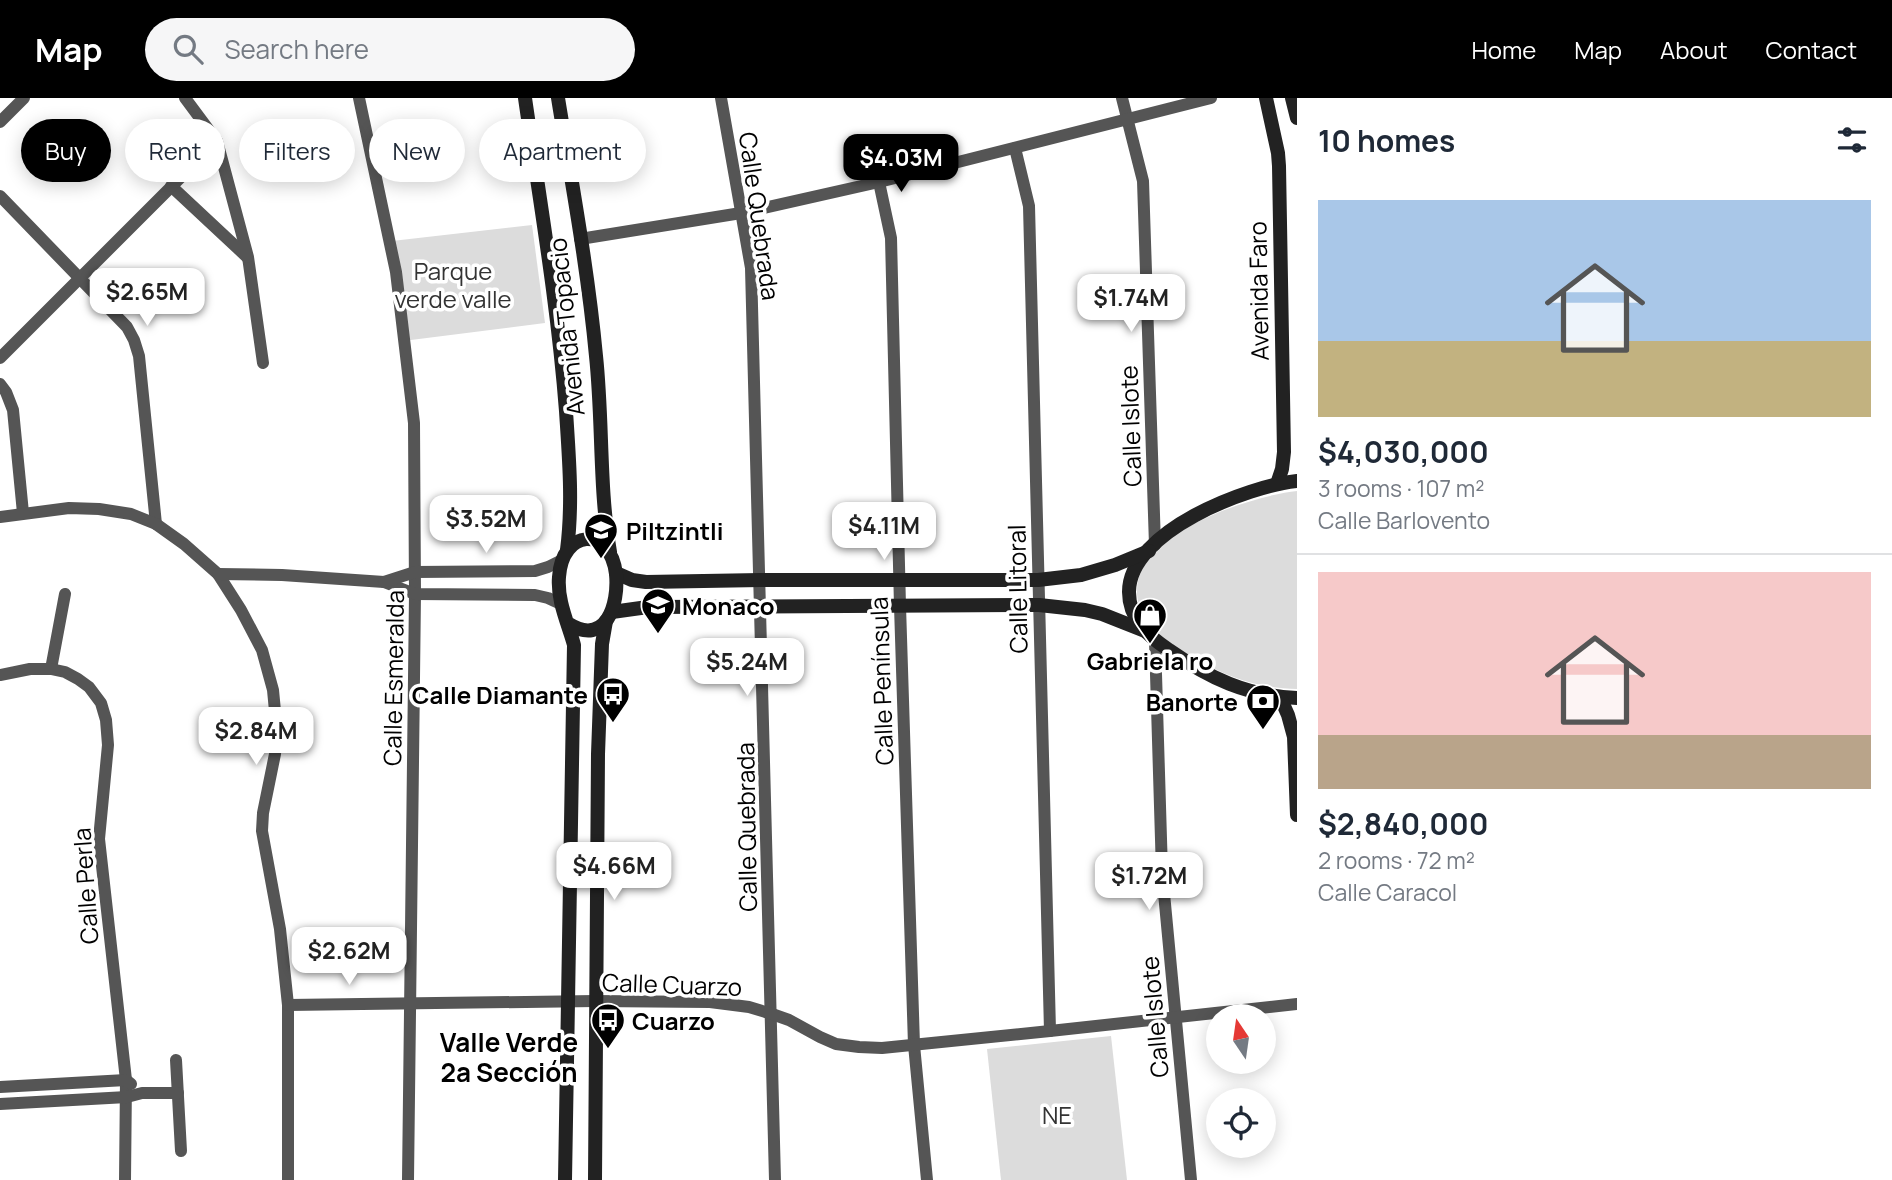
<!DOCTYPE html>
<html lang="en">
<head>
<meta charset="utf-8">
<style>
	body { margin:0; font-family:Manrope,sans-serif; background:#f6f6f7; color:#1f2937; height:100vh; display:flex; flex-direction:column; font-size:26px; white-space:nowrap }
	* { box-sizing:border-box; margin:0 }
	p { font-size:23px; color:#747a83 }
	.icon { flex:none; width:38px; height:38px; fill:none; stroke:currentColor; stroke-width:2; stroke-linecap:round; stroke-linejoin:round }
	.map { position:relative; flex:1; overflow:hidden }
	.sheet { display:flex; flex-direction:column; background:#fff; width:595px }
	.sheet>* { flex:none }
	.banner { position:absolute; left:21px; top:21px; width:665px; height:63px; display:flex; gap:14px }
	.needle { width:46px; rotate:347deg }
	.tools { position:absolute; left:1206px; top:906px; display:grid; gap:14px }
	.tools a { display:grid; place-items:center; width:70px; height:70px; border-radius:50%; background:#fff; box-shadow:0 4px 18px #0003; font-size:35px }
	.price { position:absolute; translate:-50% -60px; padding:0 16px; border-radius:14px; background:#fff; color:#222; font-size:23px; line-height:46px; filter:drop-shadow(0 2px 4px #0008) }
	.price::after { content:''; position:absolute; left:50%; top:42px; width:21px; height:16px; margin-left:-10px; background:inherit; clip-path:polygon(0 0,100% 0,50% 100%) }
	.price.active { background:#000; color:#fff }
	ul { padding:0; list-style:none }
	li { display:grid; align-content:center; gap:14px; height:371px; padding:0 21px }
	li+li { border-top:2px solid #e0e1e3 }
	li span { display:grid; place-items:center; height:217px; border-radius:0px; color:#555 }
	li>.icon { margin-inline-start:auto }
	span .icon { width:126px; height:126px; fill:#fffc; stroke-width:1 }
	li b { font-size:30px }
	h2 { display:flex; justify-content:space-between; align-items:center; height:84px; padding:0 21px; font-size:30px }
	.chip { padding:0 24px; border-radius:32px; background:#fff; box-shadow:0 4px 18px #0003; font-size:24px; line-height:63px }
	.chip.active { background:#000; color:#fff }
	header { display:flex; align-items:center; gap:42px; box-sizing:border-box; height:98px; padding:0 35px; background:#000; color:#fff }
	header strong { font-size:33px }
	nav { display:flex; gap:38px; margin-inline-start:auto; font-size:24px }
	.search { width:490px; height:63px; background:#f6f6f7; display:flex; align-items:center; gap:18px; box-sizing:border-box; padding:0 24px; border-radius:38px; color:#747a83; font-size:26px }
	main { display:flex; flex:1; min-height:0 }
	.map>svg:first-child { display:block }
	.green { fill:#dcdcdc }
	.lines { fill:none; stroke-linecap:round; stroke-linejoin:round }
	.street { stroke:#555; stroke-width:12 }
	.secondary { stroke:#222; stroke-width:14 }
	.labels { text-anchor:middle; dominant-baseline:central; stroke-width:7; stroke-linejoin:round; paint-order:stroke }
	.street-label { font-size:24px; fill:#000; stroke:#fff }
	.park-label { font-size:24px; fill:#333; stroke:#fff }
	.poi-label { font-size:24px; font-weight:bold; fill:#000; stroke:#fff; text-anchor:start }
	.neighbourhood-label { font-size:26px; font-weight:bold; fill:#000; stroke:#fff }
</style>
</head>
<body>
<header>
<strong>Map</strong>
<div class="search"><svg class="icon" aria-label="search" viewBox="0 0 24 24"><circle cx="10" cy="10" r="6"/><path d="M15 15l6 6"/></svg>Search here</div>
<nav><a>Home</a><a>Map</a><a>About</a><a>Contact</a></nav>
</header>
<main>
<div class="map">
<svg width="1297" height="1082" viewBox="0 0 1297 1082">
	<rect width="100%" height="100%" fill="#fff"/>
	<!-- green -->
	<g class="green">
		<polygon points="532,127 545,225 403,243 392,143"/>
		<path d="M1297 393V591C1257 590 1230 580 1195 561 1179 551 1160 540 1148 526 1141 517 1138 507 1137 496 1133 436 1250 398 1297 393Z"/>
		<polygon points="1111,938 1127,1082 1001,1082 987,951"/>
	</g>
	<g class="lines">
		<!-- street -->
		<g class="street">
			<polyline points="185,0 217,43 248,159 263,265"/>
			<polyline points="359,0 396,174 414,325 415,496 408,1082"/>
			<polyline points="721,0 751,170 775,1082"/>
			<polyline points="1122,0 1143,83 1155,447"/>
			<polyline points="0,24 24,0"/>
			<polyline points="1015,50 1029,108 1050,933"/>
			<polyline points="879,84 891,140 900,508 914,947 927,1082"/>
			<polyline points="171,88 247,159"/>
			<polyline points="0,98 127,229 134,242 139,258 156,426"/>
			<polyline points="580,141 741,115 879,84 1211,0"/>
			<polyline points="0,260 217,43"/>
			<polyline points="0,286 6,294 13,312 23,415"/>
			<polyline points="0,419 69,410 99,411 131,416 156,426 184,446 218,476 241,512 262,552 273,592 277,634 275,656 263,715 262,733 280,831 288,907 288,1082"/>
			<polyline points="218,476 282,477 384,484 415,496 535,497 548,500 561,506"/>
			<polyline points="384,484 415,474 535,473 548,469 562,462"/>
			<polyline points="1155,543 1162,774 1191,1082"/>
			<polyline points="51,571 65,496"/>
			<polyline points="0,577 30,571 51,571 65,574 78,581 89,589 101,605 106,622 108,647 99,741 126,982 125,1082"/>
			<polyline points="288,907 595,903 710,904 749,909 772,916 789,922 820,939 836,946 859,949 882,950 1050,933 1297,906"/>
			<polyline points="176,962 181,1053"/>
			<polyline points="0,989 126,982 131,986"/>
			<polyline points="0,1006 127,999 142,995 178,995"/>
		</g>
		<!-- secondary -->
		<g class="secondary">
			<path d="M525 0C540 104 558 208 566 313 569 360 573 405 567 452"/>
			<path d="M558 0C572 86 588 172 596 258 603 324 599 389 610 454"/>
			<polyline points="1266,0 1278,55 1279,68 1284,354 1282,371 1277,386"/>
			<polyline points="1292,0 1297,20"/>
			<path d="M1297 383C1248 388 1129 433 1129 494 1129 521 1148 538 1169 552 1209 580 1247 598 1297 600"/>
			<polyline points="616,475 632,482 646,484 761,482 1038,482 1081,477 1115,467 1149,453"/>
			<polyline points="612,514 648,509 1039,507 1085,512 1102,516 1145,533"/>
			<polyline points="1280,599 1288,617 1294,639 1297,717"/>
			<path d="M565 1082 574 547C568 525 557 503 559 479 562 431 610 427 616 476 619 506 606 549 569 526"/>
			<polyline points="595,1082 598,656 602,546 606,523"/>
		</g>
	</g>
	<!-- icons -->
	<defs>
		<g id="school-pin" transform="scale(1.75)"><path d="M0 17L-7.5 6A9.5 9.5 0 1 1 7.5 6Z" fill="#000" stroke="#fff"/><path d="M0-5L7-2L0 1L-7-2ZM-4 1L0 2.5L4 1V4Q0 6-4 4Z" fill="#fff"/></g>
		<g id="shop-pin" transform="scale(1.75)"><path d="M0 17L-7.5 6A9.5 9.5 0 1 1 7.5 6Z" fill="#000" stroke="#fff"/><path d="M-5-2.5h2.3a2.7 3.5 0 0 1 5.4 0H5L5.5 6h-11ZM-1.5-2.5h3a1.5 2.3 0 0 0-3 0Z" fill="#fff"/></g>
		<g id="bus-pin" transform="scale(1.75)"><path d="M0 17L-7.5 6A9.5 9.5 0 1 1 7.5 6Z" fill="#000" stroke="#fff"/><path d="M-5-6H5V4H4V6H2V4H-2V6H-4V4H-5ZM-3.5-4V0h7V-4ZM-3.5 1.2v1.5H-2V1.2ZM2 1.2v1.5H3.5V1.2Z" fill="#fff"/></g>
		<g id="bank-pin" transform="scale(1.75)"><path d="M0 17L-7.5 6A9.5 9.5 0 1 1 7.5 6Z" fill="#000" stroke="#fff"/><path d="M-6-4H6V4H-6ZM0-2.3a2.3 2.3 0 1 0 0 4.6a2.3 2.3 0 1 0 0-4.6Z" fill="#fff"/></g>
	</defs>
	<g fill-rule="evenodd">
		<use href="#school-pin" x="601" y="432"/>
		<use href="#school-pin" x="658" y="507"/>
		<use href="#shop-pin" x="1150" y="517"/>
		<use href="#bus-pin" x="613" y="596"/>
		<use href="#bank-pin" x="1263" y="603"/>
		<use href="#bus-pin" x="608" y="922"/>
	</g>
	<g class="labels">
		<!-- street labels -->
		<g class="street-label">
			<text transform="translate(760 118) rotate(82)">Calle Quebrada</text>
			<text transform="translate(1258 193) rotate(-91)">Avenida Faro</text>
			<text transform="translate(566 229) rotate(-96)">Avenida Topacio</text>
			<text transform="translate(1130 328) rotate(-92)">Calle Islote</text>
			<text transform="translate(1017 491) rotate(-91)">Calle Litoral</text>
			<text transform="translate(393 580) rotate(-89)">Calle Esmeralda</text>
			<text transform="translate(881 583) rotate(-92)">Calle Península</text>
			<text transform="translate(746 729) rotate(-91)">Calle Quebrada</text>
			<text transform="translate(85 788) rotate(-94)">Calle Perla</text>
			<text transform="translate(672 886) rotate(2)">Calle Cuarzo</text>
			<text transform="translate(1154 919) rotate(-95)">Calle Islote</text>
		</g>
		<!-- park labels -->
		<g class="park-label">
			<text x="453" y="172">Parque<tspan x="453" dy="28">verde valle</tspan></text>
			<text x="1057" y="1016">NE</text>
		</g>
		<!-- poi labels -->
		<g class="poi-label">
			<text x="626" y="432">Piltzintli</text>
			<text x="682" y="507">Monaco</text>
			<text x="1150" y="562" text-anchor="middle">Gabriela ro</text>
			<text x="588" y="596" text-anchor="end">Calle Diamante</text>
			<text x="1238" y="603" text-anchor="end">Banorte</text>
			<text x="632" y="922">Cuarzo</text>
		</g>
		<!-- neighbourhood labels -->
		<g class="neighbourhood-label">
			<text x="509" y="944">Valle Verde<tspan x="509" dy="30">2a Sección</tspan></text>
		</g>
	</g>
</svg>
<div class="tools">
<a><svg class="needle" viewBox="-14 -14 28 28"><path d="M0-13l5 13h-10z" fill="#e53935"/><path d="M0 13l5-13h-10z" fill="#747a83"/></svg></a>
<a><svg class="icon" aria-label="locate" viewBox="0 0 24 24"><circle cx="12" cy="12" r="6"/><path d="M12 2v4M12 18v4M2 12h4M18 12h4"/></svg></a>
</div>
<b class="price active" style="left:901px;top:96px">$4.03M</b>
<b class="price" style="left:147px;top:230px">$2.65M</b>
<b class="price" style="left:1131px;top:236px">$1.74M</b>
<b class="price" style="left:486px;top:457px">$3.52M</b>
<b class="price" style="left:884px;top:464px">$4.11M</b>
<b class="price" style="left:747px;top:600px">$5.24M</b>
<b class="price" style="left:256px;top:669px">$2.84M</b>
<b class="price" style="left:614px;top:804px">$4.66M</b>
<b class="price" style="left:1149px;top:814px">$1.72M</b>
<b class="price" style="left:349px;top:889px">$2.62M</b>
<div class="banner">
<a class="chip active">Buy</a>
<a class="chip">Rent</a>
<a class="chip">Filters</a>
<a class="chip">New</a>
<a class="chip">Apartment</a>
</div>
</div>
<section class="sheet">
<h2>10 homes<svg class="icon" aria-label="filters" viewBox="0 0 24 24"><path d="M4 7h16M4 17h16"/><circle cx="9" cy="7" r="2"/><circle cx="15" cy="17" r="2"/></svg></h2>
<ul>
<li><span style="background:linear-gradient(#a9c7e8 65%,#c2b280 0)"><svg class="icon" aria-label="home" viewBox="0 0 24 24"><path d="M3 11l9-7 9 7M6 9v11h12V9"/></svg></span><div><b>$4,030,000</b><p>3 rooms · 107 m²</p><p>Calle Barlovento</p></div></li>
<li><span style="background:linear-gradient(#f6c9c9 75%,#b9a48a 0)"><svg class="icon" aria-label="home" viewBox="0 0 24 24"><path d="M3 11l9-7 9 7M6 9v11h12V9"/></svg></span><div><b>$2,840,000</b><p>2 rooms · 72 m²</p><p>Calle Caracol</p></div></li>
</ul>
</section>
</main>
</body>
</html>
